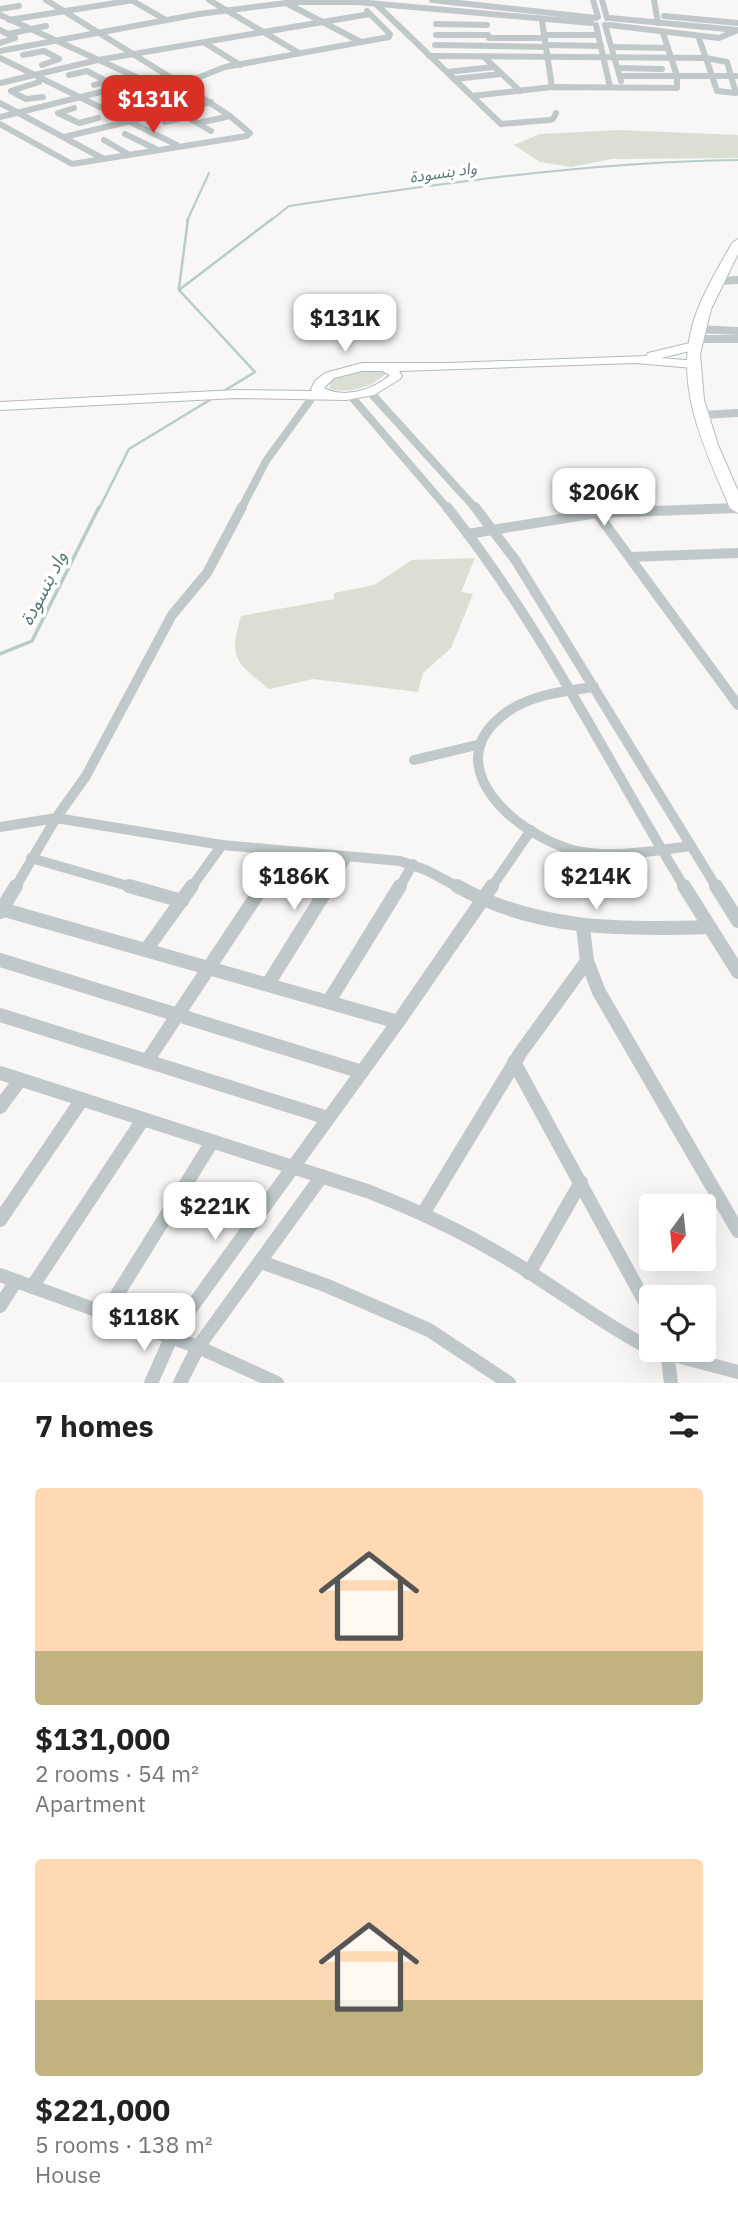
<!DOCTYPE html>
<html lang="en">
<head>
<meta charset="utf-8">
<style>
	body { margin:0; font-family:"IBM Plex Sans","Noto Sans Arabic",sans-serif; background:#f2f2f2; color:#222; height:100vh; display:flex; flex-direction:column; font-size:26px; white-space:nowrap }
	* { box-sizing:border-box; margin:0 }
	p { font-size:23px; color:#767676 }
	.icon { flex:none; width:38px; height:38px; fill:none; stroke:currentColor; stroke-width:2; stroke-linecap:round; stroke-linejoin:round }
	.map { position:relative; height:1383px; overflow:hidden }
	.panel { display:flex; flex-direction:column; background:#fff; flex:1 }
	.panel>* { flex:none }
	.needle { width:46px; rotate:195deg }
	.tools { position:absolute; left:639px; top:1194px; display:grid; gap:14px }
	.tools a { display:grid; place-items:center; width:77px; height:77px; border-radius:7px; background:#fff; box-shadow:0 7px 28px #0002; font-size:35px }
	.price { position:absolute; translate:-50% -60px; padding:0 16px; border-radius:14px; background:#fff; color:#222; font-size:23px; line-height:46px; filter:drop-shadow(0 2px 4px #0008) }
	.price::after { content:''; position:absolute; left:50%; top:42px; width:21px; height:16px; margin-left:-10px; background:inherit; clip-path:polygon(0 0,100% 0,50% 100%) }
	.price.on { background:#d93025; color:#fff }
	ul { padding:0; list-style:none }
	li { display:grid; align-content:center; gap:14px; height:371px; padding:0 35px }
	li span { display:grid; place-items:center; height:217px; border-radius:7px; color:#555 }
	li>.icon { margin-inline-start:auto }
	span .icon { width:126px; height:126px; fill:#fffc; stroke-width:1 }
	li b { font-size:30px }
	h2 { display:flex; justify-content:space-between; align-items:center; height:84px; padding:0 35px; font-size:30px }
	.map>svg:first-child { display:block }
	.green { fill:#daded3 }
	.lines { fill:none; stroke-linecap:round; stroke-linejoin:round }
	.stream-far2 { stroke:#b6cbca; stroke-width:2 }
	.stream-far1 { stroke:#b6cbca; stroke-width:2.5 }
	.stream { stroke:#b6cbca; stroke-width:3.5 }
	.secondary-casing { stroke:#b0bbbd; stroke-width:2 }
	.primary-casing { stroke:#b3bcbe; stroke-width:2 }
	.street-far3 { stroke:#c0c8c9; stroke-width:6 }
	.street-far2 { stroke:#c0c8c9; stroke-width:8 }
	.street-far1 { stroke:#c0c8c9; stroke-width:10 }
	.street { stroke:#c0c8c9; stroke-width:14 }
	.secondary { fill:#fff; fill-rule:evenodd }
	.primary { fill:#fff; fill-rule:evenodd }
	.labels { text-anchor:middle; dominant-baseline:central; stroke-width:7; stroke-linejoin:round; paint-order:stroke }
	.far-water-label { font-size:16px; font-style:italic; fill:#567675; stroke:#fff }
	.water-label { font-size:19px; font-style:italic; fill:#567675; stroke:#fff }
</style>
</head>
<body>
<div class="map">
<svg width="738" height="1383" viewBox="0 0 738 1383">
	<rect width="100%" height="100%" fill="#f8f7f5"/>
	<!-- green -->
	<g class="green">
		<polygon points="619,130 738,135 738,158 612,159 571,167 540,162 514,145 540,134"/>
		<path d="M369 367 387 372C374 387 350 394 330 389V378Z"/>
		<path d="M475 558 461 592 473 594 451 648 423 673 418 692 313 679 269 689C236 662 228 659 241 616L334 599V593L374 585 412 560Z"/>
	</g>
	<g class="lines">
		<!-- stream-far2 -->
		<g class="stream-far2">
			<polyline points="187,221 209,173"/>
			<path d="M270 221 289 206C438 184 587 162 738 160"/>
		</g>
		<!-- stream-far1 -->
		<g class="stream-far1">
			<polyline points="179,288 188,219"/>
			<polyline points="222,392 255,372 179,290 272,219"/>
			<polyline points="99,509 129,449 213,398"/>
		</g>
		<!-- stream -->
		<polyline class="stream" points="0,654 32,641 99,507"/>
		<!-- secondary casing -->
		<g class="secondary-casing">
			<path id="secondary" d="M694 342 700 346 698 349 661 358 697 361V367L693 368 636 363 399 371 402 376 400 379 374 395 346 400 236 398 0 410V402L236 390 312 391 311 389 315 381 325 373 362 363H449L646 356 648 353ZM362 371H382L390 375C373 390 344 399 324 388L334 378Z"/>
		</g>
		<!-- primary casing -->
		<g class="primary-casing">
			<path id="primary" d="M738 239V254L711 309 700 354 704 400 718 445 738 491V513L730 508C707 453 676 393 691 331 698 300 717 271 732 243Z"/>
		</g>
		<!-- street-far3 -->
		<g class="street-far3">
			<polyline points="46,0 186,87"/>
			<polyline points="131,0 166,20"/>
			<polyline points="209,0 299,53"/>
			<polyline points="432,0 596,18"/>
			<polyline points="593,0 598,17"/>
			<polyline points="602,0 607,18"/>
			<polyline points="654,0 658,23"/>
			<polyline points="287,2 357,2 591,23"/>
			<polyline points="376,4 501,124 549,120 553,119 556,113"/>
			<polyline points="0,9 19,6"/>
			<polyline points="0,15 145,81 172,91 186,87 230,116 250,133 247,136 72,164 0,124"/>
			<polyline points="664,16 738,23"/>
			<polyline points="610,18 737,30"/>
			<polyline points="9,20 134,0"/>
			<polyline points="542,21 552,87"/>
			<polyline points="436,24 487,25"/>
			<polyline points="596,25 610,87"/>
			<polyline points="605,25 621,81"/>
			<polyline points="609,25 719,38 738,30"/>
			<polyline points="0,30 15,38 0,43"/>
			<polyline points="8,34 46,26"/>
			<polyline points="436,35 488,35"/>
			<polyline points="544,35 598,35"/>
			<polyline points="698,36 706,58"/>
			<polyline points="489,38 545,38"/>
			<polyline points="205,43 240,65"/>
			<polyline points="435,45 546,47"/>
			<polyline points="546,45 601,46"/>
			<polyline points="612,47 668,48"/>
			<polyline points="0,51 199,14 286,3 361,42"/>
			<polyline points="23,55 44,51 59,59 42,65"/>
			<polyline points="429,56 706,58"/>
			<polyline points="484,57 520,91"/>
			<polyline points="0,58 177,145"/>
			<polygon points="706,58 727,62 736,93 717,91"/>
			<polyline points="618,68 662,69"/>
			<polyline points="447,72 494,67"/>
			<polyline points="69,75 87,71 106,81 94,85"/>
			<polyline points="620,76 736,76"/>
			<polyline points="454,79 501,74"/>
			<polyline points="39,82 11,91 26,99 43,97"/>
			<polyline points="0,83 98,60 370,14"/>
			<polyline points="182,84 225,67 389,37 390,34 367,11"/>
			<polyline points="472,96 552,87 677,88 677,76 663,33"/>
			<polyline points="114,98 134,93 159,104"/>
			<polyline points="0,103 102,158"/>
			<polyline points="74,108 58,113 79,123 98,118"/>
			<polyline points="0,117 145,81"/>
			<polyline points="165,122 187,117 211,131"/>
			<polyline points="199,123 230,116"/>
			<polyline points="125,134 156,149"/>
			<polyline points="64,137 211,102"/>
			<polyline points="104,140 128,154"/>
		</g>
		<!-- street-far2 -->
		<g class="street-far2">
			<polyline points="719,281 738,280"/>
			<polyline points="698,329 738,331"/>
			<polyline points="695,339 738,339"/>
			<polyline points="370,392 476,509"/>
			<polyline points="350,395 448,509"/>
			<polyline points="702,415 738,413"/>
			<polyline points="241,509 266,461 314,395"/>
			<polyline points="704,509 738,508"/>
		</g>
		<!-- street-far1 -->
		<g class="street-far1">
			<path d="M447 507C541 624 607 761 685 888"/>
			<polyline points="475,507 516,561 717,888"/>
			<polyline points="597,513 738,705"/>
			<polyline points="468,534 597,513 738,508"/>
			<polyline points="630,557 738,553"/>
			<path d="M594 687C564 691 528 695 503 715 436 767 519 836 573 850 612 859 652 851 690 846"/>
			<polyline points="414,760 481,744"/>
			<polyline points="0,827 56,818 222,845 400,861 426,870 460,888"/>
			<polyline points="31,858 135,888"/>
			<polyline points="15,888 56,818 86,776 172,615 207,573 242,507"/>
			<polyline points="191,888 222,845"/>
			<polyline points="262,888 285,852"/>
			<polyline points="328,888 347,857"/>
			<polyline points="399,888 413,864"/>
			<polyline points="491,888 531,830"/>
		</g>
		<!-- street -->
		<g class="street">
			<polyline points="129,886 182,901"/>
			<path d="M457 886C535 930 620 930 708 927"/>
			<polyline points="684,886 738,972"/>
			<polyline points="716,886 738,921"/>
			<polyline points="1,909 398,1022"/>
			<polyline points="0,912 16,886"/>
			<polyline points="583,927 587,961 599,992 738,1231"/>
			<polyline points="146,950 192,886"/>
			<polyline points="0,960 362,1072"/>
			<polyline points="268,984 329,886"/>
			<polyline points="329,1001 400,886"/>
			<polyline points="0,1015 328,1118"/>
			<polyline points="147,1061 263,886"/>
			<polyline points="514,1062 651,1313"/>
			<path d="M0 1073 367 1191C424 1213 478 1239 529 1272 570 1298 608 1327 651 1349"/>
			<polyline points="0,1107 20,1080"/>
			<polyline points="424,1212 521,1052 587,961"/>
			<polyline points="0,1220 81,1101"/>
			<polyline points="261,1262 325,1285 429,1330 509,1383"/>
			<polyline points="529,1273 581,1182"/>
			<polyline points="0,1275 198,1347 277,1383"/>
			<polyline points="32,1287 142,1121"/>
			<polyline points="0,1306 16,1281"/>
			<polyline points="105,1314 212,1142"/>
			<polyline points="651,1349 738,1372"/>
			<polyline points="667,1351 671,1383"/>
			<polyline points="151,1383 171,1338 186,1315 398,1022 492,886"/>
			<polyline points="180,1383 198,1347 322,1176"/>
		</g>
		<!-- secondary -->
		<use href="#secondary" class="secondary"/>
		<!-- primary -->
		<use href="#primary" class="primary"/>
	</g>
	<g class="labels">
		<!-- far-water labels -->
		<g class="far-water-label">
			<text transform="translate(443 172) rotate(-8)">واد بنسودة</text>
		</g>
		<!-- water labels -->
		<g class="water-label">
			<text transform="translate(43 588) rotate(-63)">واد بنسودة</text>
		</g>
	</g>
</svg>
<div class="tools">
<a><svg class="needle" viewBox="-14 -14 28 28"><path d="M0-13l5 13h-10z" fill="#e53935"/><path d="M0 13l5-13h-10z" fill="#767676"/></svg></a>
<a><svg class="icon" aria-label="locate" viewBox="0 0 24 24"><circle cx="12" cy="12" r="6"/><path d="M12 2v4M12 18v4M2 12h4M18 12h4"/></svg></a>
</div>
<b class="price on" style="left:153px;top:135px">$131K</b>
<b class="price" style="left:345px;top:354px">$131K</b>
<b class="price" style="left:604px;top:528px">$206K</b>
<b class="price" style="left:294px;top:912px">$186K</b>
<b class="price" style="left:596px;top:912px">$214K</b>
<b class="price" style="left:215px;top:1242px">$221K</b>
<b class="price" style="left:144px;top:1353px">$118K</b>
</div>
<section class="panel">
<h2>7 homes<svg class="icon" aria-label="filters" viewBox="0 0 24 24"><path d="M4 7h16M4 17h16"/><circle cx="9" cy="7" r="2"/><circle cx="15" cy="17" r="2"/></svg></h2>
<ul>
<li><span style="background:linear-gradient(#ffd9b3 75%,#c2b280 0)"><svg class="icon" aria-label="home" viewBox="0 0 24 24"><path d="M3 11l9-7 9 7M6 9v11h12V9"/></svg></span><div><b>$131,000</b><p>2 rooms · 54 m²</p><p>Apartment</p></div></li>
<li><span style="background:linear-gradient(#ffd9b3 65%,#c2b280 0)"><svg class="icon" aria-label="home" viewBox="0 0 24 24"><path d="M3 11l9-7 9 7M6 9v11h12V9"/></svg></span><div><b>$221,000</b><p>5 rooms · 138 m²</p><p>House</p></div></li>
</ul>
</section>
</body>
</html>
